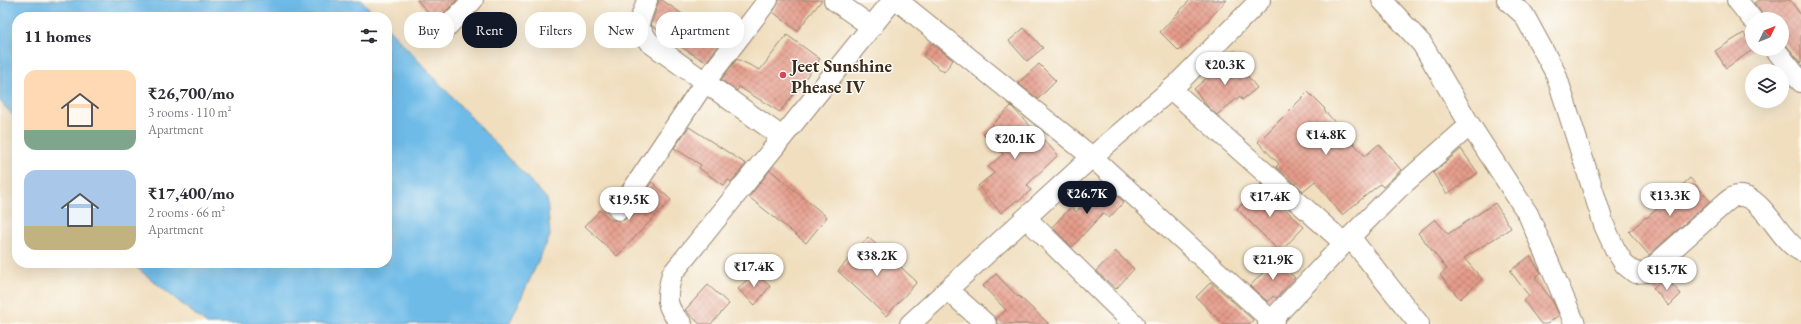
<!DOCTYPE html>
<html lang="en">
<head>
<meta charset="utf-8">
<style>
	body { margin:0; font-family:"EB Garamond",serif; background:#f7f7f7; color:#2b2b33; height:100vh; display:flex; flex-direction:column; font-size:15px; white-space:nowrap }
	* { box-sizing:border-box; margin:0 }
	p { font-size:13px; color:#7c7c81 }
	.icon { flex:none; width:22px; height:22px; fill:none; stroke:currentColor; stroke-width:2; stroke-linecap:round; stroke-linejoin:round }
	.map { position:relative; flex:1; overflow:hidden }
	.sheet { position:absolute; left:12px; top:12px; width:380px; height:256px; display:flex; flex-direction:column; background:#fff; border-radius:16px; box-shadow:0 4px 16px #0002 }
	.sheet>* { flex:none }
	.top-card { position:absolute; left:404px; top:12px; width:380px; height:36px; display:flex; gap:8px }
	.needle { width:26px; rotate:47deg }
	.buttons { position:absolute; left:1745px; top:12px; display:grid; gap:8px }
	.buttons a { display:grid; place-items:center; width:44px; height:44px; border-radius:50%; background:#fff; box-shadow:0 4px 16px #0002; font-size:20px }
	.price { position:absolute; translate:-50% -34px; padding:0 9px; border-radius:14px; background:#fff; color:#222; font-size:13px; line-height:26px; filter:drop-shadow(0 1px 2px #0008) }
	.price::after { content:''; position:absolute; left:50%; top:24px; width:12px; height:9px; margin-left:-6px; background:inherit; clip-path:polygon(0 0,100% 0,50% 100%) }
	.price.on { background:#111827; color:#fff }
	ul { padding:0; list-style:none }
	li { display:flex; align-items:center; gap:12px; height:100px; padding:0 12px }
	li span { display:grid; place-items:center; flex:none; width:112px; height:80px; border-radius:12px; color:#555 }
	li>.icon { margin-inline-start:auto }
	span .icon { width:48px; height:48px; fill:#fffc; stroke-width:1 }
	li b { font-size:17px }
	h2 { display:flex; justify-content:space-between; align-items:center; height:48px; padding:0 12px; font-size:17px }
	.pill { padding:0 14px; border-radius:16px; background:#fff; box-shadow:0 4px 16px #0002; font-size:14px; line-height:36px }
	.pill.on { background:#111827; color:#fff }
	.map>svg:first-child { display:block }
	.water { fill:#6ebbe8; stroke:#547283 }
	.building { fill:url(#building-cross-hatch) }
	.lines { fill:none; stroke-linecap:round; stroke-linejoin:round }
	.street-casing { stroke:#96846e; stroke-width:22 }
	.street { stroke:#fff; stroke-width:20 }
	.poi-dot { fill:#d1495b; stroke:#fdfcf7; stroke-width:1.5 }
	.labels { text-anchor:middle; dominant-baseline:central; stroke-width:3; stroke-linejoin:round; paint-order:stroke }
	.poi-label { font-size:18px; font-weight:bold; fill:#3b2a1e; stroke:#fdfcf7; text-anchor:start }
</style>
</head>
<body>
<div class="map">
<svg width="1801" height="324" viewBox="0 0 1801 324">
	<defs>
		<pattern id="building-cross-hatch" width="8" height="8" patternUnits="userSpaceOnUse"><rect width="8" height="8" fill="#e59b8a"/><path d="M0 0l8 8M0 8l8-8" fill="none" stroke="#bb7f70"/></pattern>
	</defs>
	<rect width="100%" height="100%" fill="#fdfcf7"/>
	<filter id="ink" filterUnits="userSpaceOnUse"><feTurbulence type="fractalNoise" baseFrequency=".025" numOctaves="2"/><feDisplacementMap in="SourceGraphic" scale="8" xChannelSelector="R" yChannelSelector="G"/><feConvolveMatrix kernelMatrix="1 2 1 2 8 2 1 2 1" color-interpolation-filters="sRGB"/></filter>
	<filter id="wash" filterUnits="userSpaceOnUse"><feTurbulence type="fractalNoise" baseFrequency=".012" numOctaves="4" result="noise"/><feDisplacementMap in="SourceGraphic" scale="16" xChannelSelector="R" yChannelSelector="G"/><feGaussianBlur stdDeviation="0.9" result="paint"/><feColorMatrix in="noise" values="0 0 0 0 0 0 0 0 0 0 0 0 0 0 0 0 0 1.4 0 .05"/><feComposite in="paint" operator="in"/></filter>
	<g filter="url(#wash)">
		<rect width="100%" height="100%" fill="#f0debe"/>
		<!-- water -->
		<g class="water">
			<polygon points="0,0 361,0 377,17 17,17 17,120 0,101"/>
			<polygon points="387,27 547,199 550,236 509,324 207,324 131,263 387,263"/>
		</g>
		<g id="blocks">
			<!-- building -->
			<g class="building">
				<polygon points="417,0 457,0 436,21"/>
				<polygon points="659,0 662,0 688,18 687,20 722,40 706,62 679,46 679,45 651,25"/>
				<polygon points="779,0 822,0 797,31 773,12"/>
				<polygon points="1190,0 1227,0 1179,51 1160,32"/>
				<polygon points="1759,0 1790,0 1801,15 1801,63 1782,40 1782,19 1763,19 1761,12 1754,3"/>
				<polygon points="1024,28 1043,48 1027,61 1009,41"/>
				<polygon points="1744,33 1752,45 1752,49 1754,49 1726,68 1715,51"/>
				<polygon points="787,35 820,59 780,112 739,87 737,91 721,80 737,59 760,70"/>
				<polygon points="932,43 953,60 944,72 923,56"/>
				<polygon points="1232,56 1257,88 1242,100 1240,96 1217,115 1208,107 1194,89"/>
				<polygon points="1039,64 1056,81 1038,99 1018,83"/>
				<polygon points="1308,92 1325,109 1324,110 1365,156 1379,144 1401,170 1383,187 1380,184 1342,215 1315,181 1303,191 1276,167 1279,164 1258,142"/>
				<polygon points="1011,106 1058,155 1027,185 1031,190 1019,201 1017,200 1001,213 978,186 994,173 988,167 1003,154 983,134"/>
				<polygon points="689,127 746,164 731,182 728,180 724,186 699,168 701,165 674,148"/>
				<polygon points="1461,149 1478,173 1447,194 1433,173"/>
				<polygon points="770,170 827,217 806,243 749,197"/>
				<polygon points="1690,178 1710,201 1649,255 1629,232 1646,217 1647,218"/>
				<polygon points="652,182 671,200 617,256 585,226 600,210 611,220 619,221 624,220"/>
				<polygon points="1103,183 1124,202 1109,218 1103,213 1072,247 1052,227 1071,207 1076,212"/>
				<polygon points="1261,184 1286,207 1284,208 1304,227 1280,252 1237,209"/>
				<polygon points="1495,203 1511,228 1464,258 1482,279 1460,299 1440,275 1447,269 1418,233 1435,219 1448,234"/>
				<polygon points="868,237 917,282 886,316 838,271"/>
				<polygon points="1115,251 1134,269 1116,289 1096,271"/>
				<polygon points="1530,256 1541,273 1535,277 1553,302 1559,315 1547,324 1541,324 1523,300 1529,296 1510,271"/>
				<polygon points="1276,259 1295,278 1276,298 1273,296 1268,302 1250,286"/>
				<polygon points="754,272 770,286 755,305 738,289"/>
				<polygon points="996,274 1018,297 1019,296 1049,324 997,324 996,319 1006,310 983,286"/>
				<polygon points="1665,277 1681,294 1669,306 1653,288"/>
				<polygon points="1211,282 1253,320 1249,324 1223,324 1196,297"/>
				<polygon points="708,285 729,304 711,324 700,324 685,310"/>
			</g>
		</g>
	</g>
	<g filter="url(#ink)">
		<use href="#blocks" fill-opacity="0" stroke="#96846e" stroke-width="1"/>
		<g class="lines">
			<!-- street casing -->
			<g class="street-casing">
				<g id="street">
					<polyline points="647,0 638,26 649,42 782,137"/>
					<polyline points="834,0 872,27"/>
					<polyline points="897,0 1092,157 1275,324"/>
					<polyline points="1382,0 1422,44 1470,125 1528,214 1575,324"/>
					<path d="M1507 0 1524 15 1556 74 1604 225 1615 249 1625 265 1635 273 1647 272 1726 202C1729 200 1733 196 1737 196 1763 193 1779 242 1801 251"/>
					<polyline points="1737,0 1752,19"/>
					<polyline points="439,35 473,0"/>
					<polyline points="1775,49 1801,82"/>
					<polyline points="1171,89 1344,243"/>
					<polyline points="619,210 705,82 768,0"/>
					<polyline points="1026,218 1134,324"/>
					<polyline points="1350,237 1419,324"/>
					<polyline points="948,290 986,324"/>
					<path d="M682 324C664 307 666 297 672 274L893 0"/>
					<polyline points="910,324 1092,157 1177,84 1260,0"/>
					<polyline points="1268,324 1350,237 1400,187 1470,125"/>
				</g>
			</g>
			<!-- street -->
			<use href="#street" class="street"/>
		</g>
	</g>
	<!-- markers -->
	<circle class="poi-dot" cx="783" cy="75" r="4"/>
	<g class="labels">
		<!-- poi labels -->
		<g class="poi-label">
			<text x="791" y="65">Jeet Sunshine<tspan x="791" dy="21">Phease IV</tspan></text>
		</g>
	</g>
</svg>
<div class="buttons">
<a><svg class="needle" viewBox="-14 -14 28 28"><path d="M0-13l5 13h-10z" fill="#e53935"/><path d="M0 13l5-13h-10z" fill="#7c7c81"/></svg></a>
<a><svg class="icon" aria-label="layers" viewBox="0 0 24 24"><path d="M12 4l9 5-9 5-9-5zM3 14l9 5 9-5"/></svg></a>
</div>
<b class="price" style="left:1225px;top:86px">₹20.3K</b>
<b class="price" style="left:1326px;top:156px">₹14.8K</b>
<b class="price" style="left:1015px;top:160px">₹20.1K</b>
<b class="price on" style="left:1087px;top:215px">₹26.7K</b>
<b class="price" style="left:1670px;top:217px">₹13.3K</b>
<b class="price" style="left:1270px;top:218px">₹17.4K</b>
<b class="price" style="left:629px;top:221px">₹19.5K</b>
<b class="price" style="left:877px;top:277px">₹38.2K</b>
<b class="price" style="left:1273px;top:281px">₹21.9K</b>
<b class="price" style="left:754px;top:288px">₹17.4K</b>
<b class="price" style="left:1667px;top:291px">₹15.7K</b>
<div class="top-card">
<a class="pill">Buy</a>
<a class="pill on">Rent</a>
<a class="pill">Filters</a>
<a class="pill">New</a>
<a class="pill">Apartment</a>
</div>
<section class="sheet">
<h2>11 homes<svg class="icon" aria-label="filters" viewBox="0 0 24 24"><path d="M4 7h16M4 17h16"/><circle cx="9" cy="7" r="2"/><circle cx="15" cy="17" r="2"/></svg></h2>
<ul>
<li><span style="background:linear-gradient(#ffd9b3 75%,#7fa58c 0)"><svg class="icon" aria-label="home" viewBox="0 0 24 24"><path d="M3 11l9-7 9 7M6 9v11h12V9"/></svg></span><div><b>₹26,700/mo</b><p>3 rooms · 110 m²</p><p>Apartment</p></div></li>
<li><span style="background:linear-gradient(#a9c7e8 70%,#c2b280 0)"><svg class="icon" aria-label="home" viewBox="0 0 24 24"><path d="M3 11l9-7 9 7M6 9v11h12V9"/></svg></span><div><b>₹17,400/mo</b><p>2 rooms · 66 m²</p><p>Apartment</p></div></li>
</ul>
</section>
</div>
</body>
</html>
